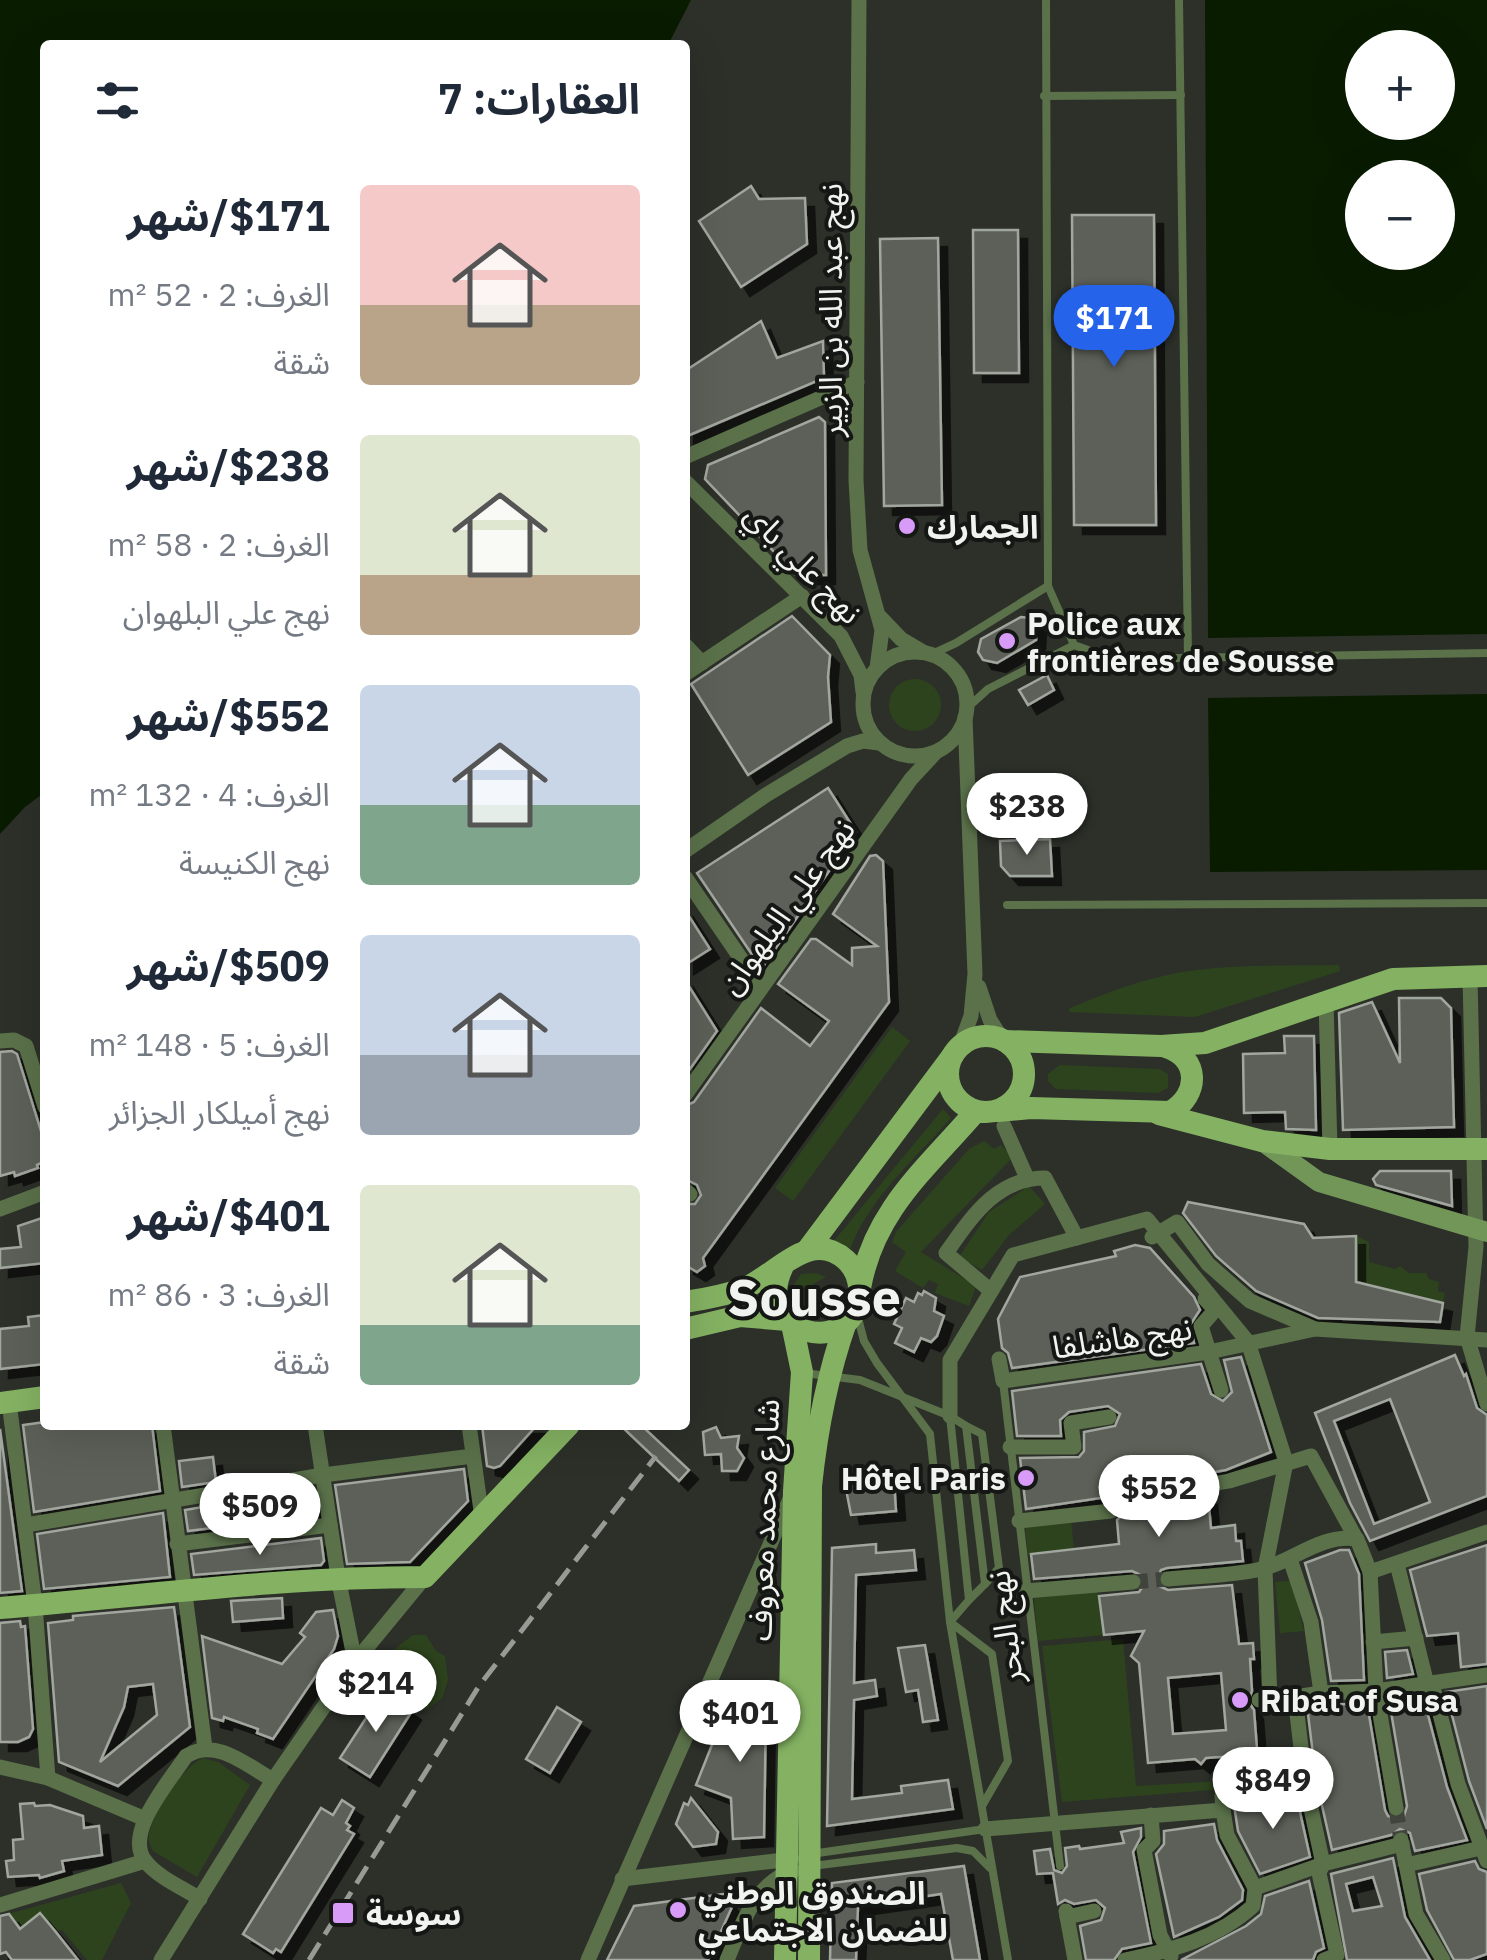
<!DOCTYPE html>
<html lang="ar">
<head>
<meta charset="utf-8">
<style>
	body { margin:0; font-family:"IBM Plex Sans","Noto Sans Arabic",sans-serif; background:#f2f2f3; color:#1f2937; direction:rtl; height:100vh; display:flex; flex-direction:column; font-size:38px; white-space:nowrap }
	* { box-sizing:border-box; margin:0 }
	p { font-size:32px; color:#747a83 }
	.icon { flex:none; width:55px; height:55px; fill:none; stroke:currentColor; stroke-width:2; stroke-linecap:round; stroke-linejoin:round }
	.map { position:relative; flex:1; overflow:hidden; direction:ltr }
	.details { position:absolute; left:40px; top:40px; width:650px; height:1390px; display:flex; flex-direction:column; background:#fff; border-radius:10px; box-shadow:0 10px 40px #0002; direction:rtl }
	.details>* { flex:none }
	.controls { position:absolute; left:1345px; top:30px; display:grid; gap:20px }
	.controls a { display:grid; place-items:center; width:110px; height:110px; border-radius:50%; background:#fff; box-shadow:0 10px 40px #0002; font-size:50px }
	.price { position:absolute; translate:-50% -85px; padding:0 22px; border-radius:35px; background:#fff; color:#222; font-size:32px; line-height:65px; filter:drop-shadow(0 2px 5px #0008) }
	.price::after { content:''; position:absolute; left:50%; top:60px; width:30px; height:22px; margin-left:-15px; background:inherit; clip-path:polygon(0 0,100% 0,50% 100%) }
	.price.active { background:#2563eb; color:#fff }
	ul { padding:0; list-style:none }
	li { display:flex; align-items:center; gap:30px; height:250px; padding:0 50px }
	li span { display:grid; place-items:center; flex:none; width:280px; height:200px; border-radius:10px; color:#555 }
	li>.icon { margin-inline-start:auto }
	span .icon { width:120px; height:120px; fill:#fffc; stroke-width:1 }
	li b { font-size:42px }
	h2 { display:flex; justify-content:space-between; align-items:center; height:120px; padding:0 50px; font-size:42px }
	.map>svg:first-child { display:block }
	.green { fill:#2d431d }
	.water { fill:#091c00; fill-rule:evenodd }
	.building { fill:#5c6059; stroke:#a1a69e; stroke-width:2.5; fill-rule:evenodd; filter:url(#shadow) }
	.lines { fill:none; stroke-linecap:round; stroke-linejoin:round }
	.street-tunnel { stroke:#40443d; stroke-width:15; stroke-dasharray:15 8; stroke-linecap:butt }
	.lane { stroke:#5a714a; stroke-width:8 }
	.street { stroke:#5a714a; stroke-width:15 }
	.secondary { stroke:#729658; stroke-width:20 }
	.primary { stroke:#84b262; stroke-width:22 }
	.rail { stroke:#989b95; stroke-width:5; stroke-dasharray:20 10; stroke-linecap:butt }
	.poi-dot { fill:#d89bf8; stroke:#151714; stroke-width:4 }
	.labels { text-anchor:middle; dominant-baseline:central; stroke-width:8; stroke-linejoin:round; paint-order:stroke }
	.street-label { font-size:32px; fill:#f0f3ee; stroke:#151714 }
	.poi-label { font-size:32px; font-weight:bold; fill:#f0f3ee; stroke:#151714; text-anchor:start }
	.town-label { font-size:52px; font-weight:bold; fill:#f0f3ee; stroke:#151714 }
</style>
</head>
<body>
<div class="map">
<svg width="1487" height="1960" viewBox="0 0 1487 1960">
	<defs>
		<filter id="shadow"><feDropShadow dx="9" dy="9" stdDeviation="0" flood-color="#0009"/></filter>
	</defs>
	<rect width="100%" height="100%" fill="#2c3029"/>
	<!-- green -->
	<g class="green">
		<circle cx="915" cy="705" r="26"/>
		<path d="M1339 965 1340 971 1195 1017 1069 1012 1070 1008C1111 991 1152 975 1197 970 1244 964 1292 966 1339 965Z"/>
		<polygon points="892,1027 910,1041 793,1201 775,1188"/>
		<polygon points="1060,1065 1159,1069 1168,1074 1168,1088 1158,1093 1056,1089 1048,1081 1048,1074"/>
		<path d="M943 1109 951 1118C915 1159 867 1200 849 1252L833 1242Z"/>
		<polygon points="984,1141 994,1149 1001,1145 1013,1157 921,1252 976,1286 969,1306 935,1293 938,1284 929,1280 923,1288 895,1271 906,1252 892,1242 896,1232 969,1149"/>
		<polygon points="1029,1186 1045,1204 1009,1235 982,1270 959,1257 989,1212"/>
		<polygon points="1356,1236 1369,1242 1369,1262 1395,1269 1400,1266 1409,1273 1426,1273 1429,1279 1439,1282 1438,1291 1445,1293 1443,1303 1356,1282"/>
		<path d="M816 1273 826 1277 813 1284 819 1305H833C818 1328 789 1320 789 1292L801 1274Z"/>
		<polygon points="1071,1519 1074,1550 1028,1555 1025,1525"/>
		<polygon points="1291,1581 1304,1631 1280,1633 1275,1582"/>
		<polygon points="1098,1591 1104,1635 1038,1641 1034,1598"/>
		<path d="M413 1635H426L436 1651 445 1656 448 1680 442 1698C436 1703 429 1709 421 1710 401 1714 374 1692 380 1671 385 1655 400 1645 413 1635Z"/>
		<polygon points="1123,1639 1136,1786 1224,1781 1297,1769 1298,1776 1225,1789 1062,1802 1042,1646"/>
		<path d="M203 1758 218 1762 250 1785 197 1877 153 1851C150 1845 148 1842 149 1836 150 1816 185 1764 203 1758Z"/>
		<polygon points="121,1883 131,1903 102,1960 87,1960 62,1930 55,1931 41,1914 20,1929 8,1914"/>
	</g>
	<!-- water -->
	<g class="water">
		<polygon points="0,0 691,0 668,45 45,45 45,792 25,807 0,834"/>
		<path d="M1205 0H1487V634L1208 638ZM1362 48H1438V122H1362ZM1362 178H1438V252H1362Z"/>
		<polygon points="1487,694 1487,870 1210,872 1208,698"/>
	</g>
	<!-- building -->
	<g class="building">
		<polygon points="751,186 759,199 805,198 807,244 741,287 699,221"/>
		<polygon points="1072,215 1154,215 1156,525 1074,525"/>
		<polygon points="973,230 1018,230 1019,373 974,373"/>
		<polygon points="938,238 942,505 884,506 880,239"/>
		<polygon points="761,321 777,358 823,341 824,378 685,437 685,371"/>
		<polygon points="819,417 825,422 826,575 796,575 705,479 708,465"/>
		<polygon points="792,616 830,655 828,677 831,722 748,775 691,684"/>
		<polygon points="1021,617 1030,618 1037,625 1036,640 997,663 983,660 978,652 981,639"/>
		<polygon points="1047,675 1054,690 1028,705 1019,690"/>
		<polygon points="828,788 856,832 764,965 759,965 697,873"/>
		<polygon points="1050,839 1052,876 1010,876 1001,866 1000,841"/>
		<polygon points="876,855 883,861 889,1002 703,1258 705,1266 697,1272 685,1265 685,1204 695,1204 701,1195 697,1185 685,1179 685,1106 694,1102 761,1008 810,1046 829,1021 778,984 811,939 816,939 852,965 852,948 877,946 833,914 870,856"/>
		<polygon points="685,910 710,949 685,965"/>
		<polygon points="685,980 717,1031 685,1076"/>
		<polygon points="1399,998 1441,998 1451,1008 1454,1127 1343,1130 1339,1013 1372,1002 1400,1063"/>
		<polygon points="1284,1036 1314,1036 1316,1130 1286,1129 1285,1112 1244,1113 1243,1054 1285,1053"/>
		<polygon points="12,1051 17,1054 45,1144 45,1161 37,1165 38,1168 15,1176 14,1172 0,1176 0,1052"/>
		<polygon points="1380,1171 1451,1171 1452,1206 1376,1185 1373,1179"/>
		<polygon points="1188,1202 1304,1224 1313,1238 1356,1236 1356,1282 1443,1303 1440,1322 1318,1318 1256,1291 1216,1256 1183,1213"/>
		<polygon points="45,1217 45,1263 0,1268 0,1249 21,1247 18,1226"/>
		<polygon points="1135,1245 1150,1248 1194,1297 1200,1310 1190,1325 1194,1343 1012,1368 1008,1353 1002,1348 998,1319 1020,1277 1116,1256 1114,1251"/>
		<polygon points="924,1291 936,1298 934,1311 944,1316 937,1336 931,1342 921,1338 914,1352 895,1343 902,1328 894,1324 906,1298 914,1302 918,1293 922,1295"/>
		<polygon points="45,1315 45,1364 0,1369 0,1329 29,1326 28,1317"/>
		<path d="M1455 1355 1464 1376 1466 1374 1477 1408 1487 1415V1496L1370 1541 1350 1503 1315 1413ZM1390 1399 1430 1502 1374 1524 1334 1421Z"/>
		<path d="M1241 1357 1271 1452 1226 1470 1172 1480 1164 1492 1172 1502 1208 1496 1211 1528 1235 1525 1236 1541H1241L1243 1561 1167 1568 1161 1570 1157 1579 1159 1586 1168 1590 1232 1585 1239 1644 1253 1643 1254 1659H1250L1252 1691 1248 1701 1254 1710 1258 1762 1248 1755 1206 1758 1201 1764 1195 1759 1148 1763 1139 1663 1131 1656 1144 1631 1104 1635 1099 1596 1139 1592 1143 1586V1576L1132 1571 1034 1579 1031 1554 1119 1544 1117 1520 1122 1515 1121 1505 1114 1496 1026 1509 1020 1458 1079 1457 1084 1451V1432L1115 1426 1120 1414 1108 1406 1069 1412 1060 1420 1061 1436H1017L1012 1391 1201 1364 1211 1394 1223 1401 1232 1392 1224 1360ZM1221 1673 1226 1730 1173 1734 1168 1678Z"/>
		<polygon points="45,1422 45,1425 152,1425 160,1491 34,1512 23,1425"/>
		<polygon points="482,1425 537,1425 500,1466 494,1468 487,1466"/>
		<polygon points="620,1425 641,1425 689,1470 679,1481"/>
		<polygon points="716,1427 721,1438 739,1436 737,1448 744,1458 737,1471 722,1471 721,1454 705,1455 703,1432"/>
		<polygon points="0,1429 22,1591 0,1593"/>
		<polygon points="213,1457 216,1482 182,1487 179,1461"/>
		<polygon points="464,1469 468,1501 410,1562 347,1564 335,1485"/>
		<polygon points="894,1480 896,1511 851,1515 845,1484"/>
		<polygon points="313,1488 317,1515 188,1531 185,1510"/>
		<polygon points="163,1513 170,1577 44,1589 37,1534"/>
		<polygon points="321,1538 324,1561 321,1565 194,1575 191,1554"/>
		<polygon points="876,1544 876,1553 914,1550 916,1570 856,1575 854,1683 875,1680 877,1696 854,1700 852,1799 902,1793 901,1786 948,1780 953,1809 827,1826 832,1548"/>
		<polygon points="1487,1545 1487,1664 1461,1667 1458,1633 1427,1636 1410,1570"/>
		<polygon points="1340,1550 1349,1550 1359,1574 1364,1680 1331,1681 1322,1620 1305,1563"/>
		<polygon points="282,1598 283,1618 233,1622 231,1601"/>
		<path d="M174 1607 190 1727 118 1786 59 1762 48 1623 73 1620V1616ZM153 1684 157 1715 100 1762 124 1707 128 1687Z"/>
		<polygon points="333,1610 338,1636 334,1649 273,1739 257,1733 258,1729 224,1717 223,1721 212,1718 202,1636 282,1664 305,1637 300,1633 316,1612"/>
		<polygon points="20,1621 21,1627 25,1626 33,1729 29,1737 18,1742 0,1742 0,1623"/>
		<polygon points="925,1645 938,1720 923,1722 918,1690 906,1692 898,1648"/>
		<polygon points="1407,1650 1413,1674 1387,1678 1385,1652"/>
		<polygon points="1487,1686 1487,1829 1469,1781 1446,1692"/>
		<polygon points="383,1692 412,1711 370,1777 340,1758"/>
		<polygon points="741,1695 751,1695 762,1702 766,1710 764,1837 733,1839 731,1798 696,1785 727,1707"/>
		<polygon points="1423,1696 1447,1787 1467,1840 1415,1851 1410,1833 1400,1829 1391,1835 1332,1850 1316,1779 1307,1706 1367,1703 1385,1810 1388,1816 1397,1819 1404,1816 1407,1806 1389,1700"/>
		<polygon points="557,1707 581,1722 550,1773 526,1759"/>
		<polygon points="1296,1794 1310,1857 1260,1874 1238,1831 1234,1805"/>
		<polygon points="691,1798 718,1832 716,1844 693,1847 676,1824 684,1803 688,1805"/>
		<polygon points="342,1800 354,1808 346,1823 350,1826 347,1830 354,1834 281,1952 276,1949 273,1953 243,1934 321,1808 333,1815"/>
		<polygon points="34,1803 35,1806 50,1805 83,1816 84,1828 99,1826 102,1855 62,1861 64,1871 40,1878 39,1875 8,1877 6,1861 14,1860 13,1840 23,1839 20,1804"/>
		<polygon points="1214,1824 1217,1840 1243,1890 1242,1900 1219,1917 1174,1937 1156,1854 1164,1844 1164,1831"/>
		<polygon points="1141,1828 1141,1837 1133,1852 1151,1943 1122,1949 1114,1960 1086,1960 1080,1926 1101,1920 1105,1908 1096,1900 1074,1904 1065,1900 1058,1904 1053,1873 1037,1874 1034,1851 1050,1849 1054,1870 1062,1873 1067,1866 1065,1848 1079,1846 1080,1849 1124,1843 1121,1832"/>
		<path d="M1393 1858 1405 1917 1430 1960H1347L1331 1874ZM1373 1877 1382 1906 1353 1911 1346 1884Z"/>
		<polygon points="1475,1861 1479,1869 1487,1872 1487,1954 1470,1960 1454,1960 1427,1910 1419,1874"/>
		<polygon points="964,1866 980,1960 953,1960 941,1894 858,1906 856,1960 830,1960 832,1883"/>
		<polygon points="1309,1881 1324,1948 1316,1952 1313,1960 1181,1960 1246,1926 1261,1914 1265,1896"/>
		<polygon points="723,1894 732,1907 708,1960 607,1960 634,1906"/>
		<polygon points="40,1913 55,1931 78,1960 12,1960 6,1952 0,1954 0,1916 9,1914 20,1929"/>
	</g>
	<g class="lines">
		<!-- street-tunnel -->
		<g class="street-tunnel">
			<polyline points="1133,1582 1168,1579"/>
			<polyline points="1396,1808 1401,1840"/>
		</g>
		<!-- lane -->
		<g class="lane">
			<polyline points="1046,0 1048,586 1074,645 1113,659 1487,653"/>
			<polyline points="1179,0 1188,658"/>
			<polyline points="1044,96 1181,95"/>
			<polyline points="930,655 956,643 1048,586"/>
			<polyline points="966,709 988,689 1074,645"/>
			<polyline points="1007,905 1487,903"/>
			<polyline points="858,1318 864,1341 877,1363 930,1434 950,1622 1008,1960"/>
			<polyline points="804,1373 860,1380 950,1416 969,1600 950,1622 992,1654 1008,1761 982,1806"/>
			<polyline points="1003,1381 1060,1866"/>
			<polyline points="950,1416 966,1426 985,1584 969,1600"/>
			<polyline points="966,1426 982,1434 999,1568 985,1584"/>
			<polyline points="811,1854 985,1829"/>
			<polyline points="812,1866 957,1848 973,1851 990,1868"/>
		</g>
		<!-- street -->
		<g class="street">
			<polyline points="859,0 856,480 860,550 882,630 877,668"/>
			<polyline points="685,457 857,382"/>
			<polyline points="685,481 841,636 861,675 863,692"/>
			<polyline points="880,617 901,639 923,652"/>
			<polyline points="685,645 702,663"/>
			<circle cx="915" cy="704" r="52"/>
			<polyline points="685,674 802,596"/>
			<polyline points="685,851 766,795 847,746 863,741 879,743"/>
			<polyline points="685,877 761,988"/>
			<polyline points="1470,976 1476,1247 1467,1337 1487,1404"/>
			<polyline points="979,987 990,1020 1002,1039"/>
			<polyline points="1326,1001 1330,1149"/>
			<polyline points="0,1041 14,1040 26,1046 45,1107"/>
			<polyline points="960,1046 971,1016 975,974 965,717"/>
			<polyline points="685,1095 911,779 936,752"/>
			<polyline points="1004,1126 1027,1178"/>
			<polyline points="685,1190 690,1194"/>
			<polyline points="0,1209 45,1192"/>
			<polyline points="1152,1237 1177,1222 1208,1264 1250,1301 1315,1329 1487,1340"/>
			<path d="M991 1291 946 1253C971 1218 996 1178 1045 1178L1077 1238"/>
			<polyline points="1205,1299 1215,1310 1201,1326 1221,1390"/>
			<polyline points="999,1359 1003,1381 1209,1352 1315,1329"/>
			<polyline points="9,1402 35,1605 48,1778"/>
			<polyline points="950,1416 950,1360 1013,1255 1147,1219 1248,1342 1286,1462 1265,1569 1270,1700 1259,1700"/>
			<polyline points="163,1425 205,1748"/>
			<polyline points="315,1425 338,1577 355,1662"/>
			<polyline points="469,1425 482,1518"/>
			<polyline points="1010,1447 1074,1447 1071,1423 1109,1417"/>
			<polyline points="1175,1491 1229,1481 1311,1456 1359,1544 1370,1572 1376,1691 1396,1808"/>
			<polyline points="1019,1521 1111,1511"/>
			<polyline points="26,1525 323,1475 473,1456"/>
			<polyline points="177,1544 330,1525"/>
			<polyline points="1397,1564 1426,1680 1434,1691 1458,1784 1487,1861"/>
			<polyline points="1370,1572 1487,1532"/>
			<path d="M1168 1579C1199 1576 1231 1576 1261 1569 1291 1563 1321 1533 1357 1539"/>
			<polyline points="1026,1591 1133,1582"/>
			<polyline points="1373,1642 1416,1638"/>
			<polyline points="1321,1693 1376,1691 1487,1675"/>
			<polyline points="0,1767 48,1778 145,1819"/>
			<polyline points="1305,1781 1323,1864 1319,1873 1337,1955 1324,1960"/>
			<polyline points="1223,1810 1222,1796 1305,1781 1295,1697 1321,1693 1311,1622 1292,1565"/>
			<polyline points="1151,1815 1153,1841 1144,1850 1160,1935 1171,1956"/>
			<path d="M985 1829 1223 1810 1227 1835 1255 1888 1253 1906C1218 1938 1171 1951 1125 1960"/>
			<polyline points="1401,1840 1416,1914 1443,1960"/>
			<polyline points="1406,1865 1481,1848"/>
			<polyline points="622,1879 792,1859"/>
			<polyline points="1255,1888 1323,1864 1402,1844"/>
			<path d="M200 1899C183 1888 159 1878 146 1862 122 1834 170 1781 186 1756 216 1737 246 1765 273 1780"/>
			<polyline points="0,1905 145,1861"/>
			<polyline points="1066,1911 1075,1960"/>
			<polyline points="1067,1917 1094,1911"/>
			<polyline points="161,1960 273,1780 355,1662 425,1577"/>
			<polyline points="588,1960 790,1499"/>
			<path d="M727 1960C742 1925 753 1884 793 1871"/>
		</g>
		<!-- secondary -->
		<polyline class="secondary" points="1262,1141 1319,1182 1487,1232"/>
		<!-- primary -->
		<g class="primary">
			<circle cx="986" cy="1074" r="38"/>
			<polyline points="1005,1041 1161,1046 1205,1043 1393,979 1487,976"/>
			<path d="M998 1111 1031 1108 1170 1112C1200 1095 1200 1058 1166 1047"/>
			<polyline points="1159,1114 1262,1141 1330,1149 1487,1149"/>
			<polyline points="808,1249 953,1055"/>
			<path d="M860 1288C874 1210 927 1168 976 1111"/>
			<path d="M685 1302C705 1299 726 1295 745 1288 777 1274 811 1228 846 1260 856 1269 860 1282 859 1295 853 1359 749 1336 783 1266"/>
			<polyline points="685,1329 740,1316 787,1320"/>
			<polyline points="0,1403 45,1397"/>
			<path d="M0 1608C142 1596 282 1577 425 1577L569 1425"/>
			<polyline points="785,1960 794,1491 802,1372 792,1324"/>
			<path d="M809 1960 811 1486C817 1428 827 1376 846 1322"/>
		</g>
		<!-- rail -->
		<polyline class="rail" points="309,1960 479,1686 656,1456"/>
	</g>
	<!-- markers -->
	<g class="poi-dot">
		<circle cx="907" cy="526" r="10"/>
		<circle cx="1007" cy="641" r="10"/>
		<circle cx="1026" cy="1478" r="10"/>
		<circle cx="1240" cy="1700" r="10"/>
		<circle cx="678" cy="1910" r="10"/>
		<rect x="331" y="1901" width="24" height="24" rx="5"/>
	</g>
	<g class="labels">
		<!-- street labels -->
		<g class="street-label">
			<text transform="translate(830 310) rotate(-90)">نهج عبد الله بن الزبير</text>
			<text transform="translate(804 563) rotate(46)">نهج علي باي</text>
			<text transform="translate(786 906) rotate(-54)">نهج علي البلهوان</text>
			<text transform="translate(1122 1337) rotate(-8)">نهج هاشلفا</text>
			<text transform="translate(763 1520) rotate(-88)">شارع محمد معروف</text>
			<text transform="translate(1004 1627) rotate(-97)">نهج البحر</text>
		</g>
		<!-- poi labels -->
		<g class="poi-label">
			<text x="927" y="526">الجمارك</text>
			<text x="1027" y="623">Police aux<tspan x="1027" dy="37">frontières de Sousse</tspan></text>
			<text x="1006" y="1478" text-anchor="end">Hôtel Paris</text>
			<text x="1260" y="1700">Ribat of Susa</text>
			<text x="698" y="1892">الصندوق الوطني<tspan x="698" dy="37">للضمان الاجتماعي</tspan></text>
			<text x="366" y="1913">سوسة</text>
		</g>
		<!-- town labels -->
		<g class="town-label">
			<text x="814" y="1296">Sousse</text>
		</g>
	</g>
</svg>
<div class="controls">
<a>+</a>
<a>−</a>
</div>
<b class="price active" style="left:1114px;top:370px">$171</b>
<b class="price" style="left:1027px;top:858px">$238</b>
<b class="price" style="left:1159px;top:1540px">$552</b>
<b class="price" style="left:260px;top:1558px">$509</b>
<b class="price" style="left:376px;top:1735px">$214</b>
<b class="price" style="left:740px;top:1765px">$401</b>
<b class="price" style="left:1273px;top:1832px">$849</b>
<section class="details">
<h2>العقارات: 7<svg class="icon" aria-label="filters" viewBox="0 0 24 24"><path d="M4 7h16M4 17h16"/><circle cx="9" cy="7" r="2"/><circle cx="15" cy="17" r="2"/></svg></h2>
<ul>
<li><span style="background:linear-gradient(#f6c9c9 60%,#b9a48a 0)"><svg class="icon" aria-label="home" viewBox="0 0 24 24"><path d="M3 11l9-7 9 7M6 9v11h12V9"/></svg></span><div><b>$171/شهر</b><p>الغرف: 2 · 52 m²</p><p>شقة</p></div></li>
<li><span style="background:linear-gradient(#dfe7d0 70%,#b9a48a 0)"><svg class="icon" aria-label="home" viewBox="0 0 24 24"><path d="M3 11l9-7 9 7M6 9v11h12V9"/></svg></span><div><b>$238/شهر</b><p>الغرف: 2 · 58 m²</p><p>نهج علي البلهوان</p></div></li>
<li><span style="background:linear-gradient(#c9d6e8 60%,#7fa58c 0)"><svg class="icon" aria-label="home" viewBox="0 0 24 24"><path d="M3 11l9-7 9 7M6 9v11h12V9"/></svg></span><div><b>$552/شهر</b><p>الغرف: 4 · 132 m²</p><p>نهج الكنيسة</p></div></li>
<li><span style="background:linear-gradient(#c9d6e8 60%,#9aa5b1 0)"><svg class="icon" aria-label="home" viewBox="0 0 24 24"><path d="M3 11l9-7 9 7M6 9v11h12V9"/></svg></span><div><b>$509/شهر</b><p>الغرف: 5 · 148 m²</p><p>نهج أميلكار الجزائر</p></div></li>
<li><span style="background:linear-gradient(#dfe7d0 70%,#7fa58c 0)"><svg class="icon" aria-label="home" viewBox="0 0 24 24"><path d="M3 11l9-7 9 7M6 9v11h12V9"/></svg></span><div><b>$401/شهر</b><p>الغرف: 3 · 86 m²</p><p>شقة</p></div></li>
</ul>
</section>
</div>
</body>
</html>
